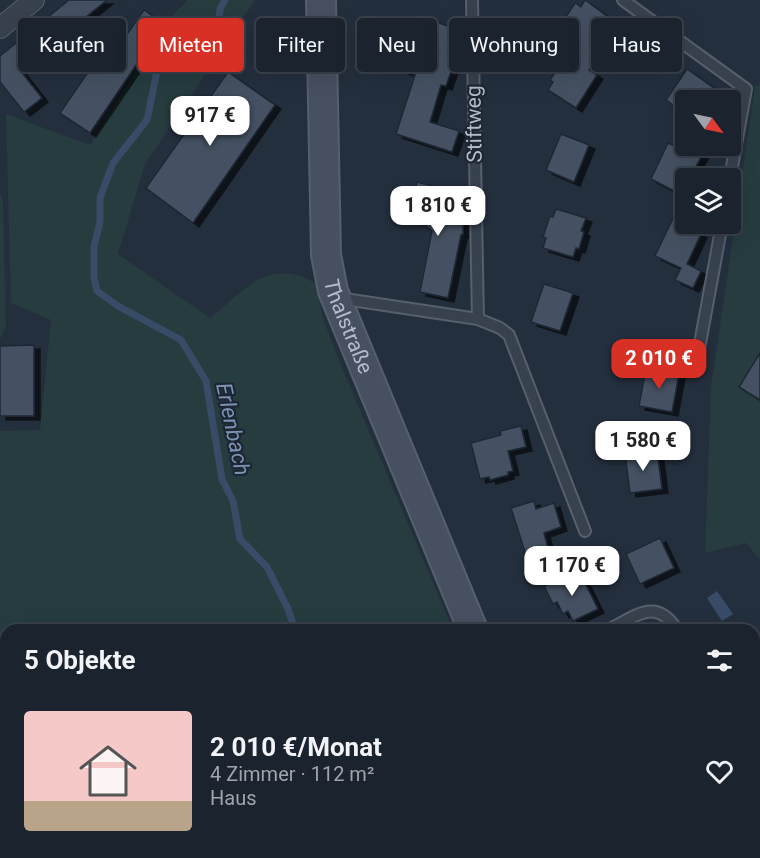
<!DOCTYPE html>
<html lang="de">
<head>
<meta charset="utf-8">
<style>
	body { margin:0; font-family:Roboto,sans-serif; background:#242b36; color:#f1f3f6; height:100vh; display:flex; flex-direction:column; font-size:22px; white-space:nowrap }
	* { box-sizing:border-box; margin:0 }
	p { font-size:20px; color:#a0a4aa }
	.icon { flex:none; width:33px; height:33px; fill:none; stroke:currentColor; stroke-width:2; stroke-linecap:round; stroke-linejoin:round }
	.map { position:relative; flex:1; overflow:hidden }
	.panel { position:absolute; left:0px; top:624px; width:760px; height:234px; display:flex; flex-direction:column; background:#1b232e; border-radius:18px 18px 0 0; box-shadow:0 6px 24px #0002,0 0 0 2px #39404a }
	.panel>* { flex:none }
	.top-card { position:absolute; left:18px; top:18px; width:724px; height:54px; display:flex; gap:12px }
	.needle { width:39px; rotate:123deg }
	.controls { position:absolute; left:675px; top:90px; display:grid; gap:12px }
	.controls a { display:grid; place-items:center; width:66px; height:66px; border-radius:6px; background:#1b232e; box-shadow:0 6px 24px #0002,0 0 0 2px #39404a; font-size:30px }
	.price { position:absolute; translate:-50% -51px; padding:0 14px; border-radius:12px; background:#fff; color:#222; font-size:20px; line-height:39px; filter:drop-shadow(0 2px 3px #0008) }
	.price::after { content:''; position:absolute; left:50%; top:36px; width:18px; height:14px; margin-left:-9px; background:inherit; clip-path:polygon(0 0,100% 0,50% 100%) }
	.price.current { background:#d93025; color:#fff }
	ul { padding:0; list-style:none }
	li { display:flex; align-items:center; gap:18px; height:150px; padding:0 24px }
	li+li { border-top:2px solid #39404a }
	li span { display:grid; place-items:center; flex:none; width:168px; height:120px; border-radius:6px; color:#555 }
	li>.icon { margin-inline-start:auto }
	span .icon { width:72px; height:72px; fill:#fffc; stroke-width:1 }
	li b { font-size:26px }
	h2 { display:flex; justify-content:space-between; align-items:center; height:72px; padding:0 24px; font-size:26px }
	.tag { padding:0 21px; border-radius:6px; background:#1b232e; box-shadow:0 6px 24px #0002,0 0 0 2px #39404a; font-size:21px; line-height:54px }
	.tag.current { background:#d93025; color:#fff }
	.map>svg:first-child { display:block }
	.green { fill:#263c3f }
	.water { fill:#394c67 }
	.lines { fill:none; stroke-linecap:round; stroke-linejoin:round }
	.stream { stroke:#394c67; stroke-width:7 }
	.building { fill:#455162; stroke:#1f2835; stroke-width:1.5; filter:url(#shadow) }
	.lane-casing { stroke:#565f6c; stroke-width:14 }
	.street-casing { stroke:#565f6c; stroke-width:22 }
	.secondary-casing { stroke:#565f6c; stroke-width:32 }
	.path { stroke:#44595c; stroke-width:4; stroke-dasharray:4.5 4.5; stroke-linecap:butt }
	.lane { stroke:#38414e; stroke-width:10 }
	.street { stroke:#38414e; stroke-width:20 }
	.secondary { stroke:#465061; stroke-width:28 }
	.labels { text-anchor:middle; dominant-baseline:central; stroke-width:4.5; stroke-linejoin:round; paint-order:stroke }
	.street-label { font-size:21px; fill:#b4bcc9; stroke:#1d2633 }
	.water-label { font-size:22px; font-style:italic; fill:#7c92b1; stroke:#1d2633 }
</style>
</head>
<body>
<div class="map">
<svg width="760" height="858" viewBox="0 0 760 858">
	<defs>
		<filter id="shadow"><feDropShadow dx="6" dy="4" stdDeviation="0" flood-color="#0009"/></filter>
	</defs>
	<rect width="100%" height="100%" fill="#242f3e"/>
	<!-- green -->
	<g class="green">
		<path d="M188 0H255L145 164 118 254 210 318C244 291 268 256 315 283L324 321 338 358 453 630H6V852H550L553 858H0V431L40 430 51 320 11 303 6 114 90 145 167 21Z"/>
		<polygon points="760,85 760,560 746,543 705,553 711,387 755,86"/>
		<polygon points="0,192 3,202 6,327 0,339"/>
	</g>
	<!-- water -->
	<polygon class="water" points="717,591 733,614 722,621 707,598"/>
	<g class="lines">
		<!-- stream -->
		<g class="stream">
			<polyline points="225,0 220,9 217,31 206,49 190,60 164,64 157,71 147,120 113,163 100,198 100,222 94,247 94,278 97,291 118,306 181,340 206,381 222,479 233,501 240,539 267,567 288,609 295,630"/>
			<polyline points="472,852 475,858"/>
		</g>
	</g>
	<!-- building -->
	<g class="building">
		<polygon points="69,0 107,0 20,70 42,98 24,112 0,82 0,56"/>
		<polygon points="585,0 619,25 589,70 597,75 576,108 548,90 553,82 550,80 576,40 564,32 570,24 564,20 575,3 581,7"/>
		<polygon points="144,10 164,24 90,133 60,113 119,27 128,33"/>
		<polygon points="437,22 463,32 450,65 453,66 446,86 441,85 430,122 459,131 452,152 396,134 415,75 393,66 406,33 429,42"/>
		<polygon points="687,69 731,100 686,100 686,114 666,100"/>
		<polygon points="228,72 275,105 193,223 146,188"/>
		<polygon points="561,134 589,145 574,182 546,170"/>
		<polygon points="668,143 683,150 686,145 703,153 690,178 686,178 686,188 682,195 651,179"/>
		<polygon points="417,182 447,190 442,209 463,209 463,234 461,235 448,298 420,292 432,231 421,222 408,218 411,207 408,207 413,190 415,190"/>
		<polygon points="686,191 686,226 701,234 687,264 701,271 693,288 675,280 681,268 655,256"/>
		<polygon points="556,209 586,218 581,231 584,232 579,249 576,248 573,257 543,248 546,238 543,237 550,216 553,217"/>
		<polygon points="544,284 573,293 560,331 531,322"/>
		<polygon points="34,345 34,416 0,416 0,346"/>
		<polygon points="760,353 760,400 739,387"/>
		<polygon points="646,368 679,374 672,412 639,406"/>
		<polygon points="521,426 526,447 508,451 513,471 508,472 508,475 490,480 489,477 480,479 471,443 501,435 500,431"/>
		<polygon points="657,450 662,489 630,493 625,454"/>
		<polygon points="534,501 536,509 554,503 561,527 544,533 548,548 526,555 511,508"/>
		<polygon points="660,538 674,568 640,584 626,554"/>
		<polygon points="581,575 598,609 573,621 568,611 563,614 557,602 553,604 544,586 564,576 567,582"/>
	</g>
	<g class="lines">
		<!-- lane casing -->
		<g class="lane-casing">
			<g id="lane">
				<polyline points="472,0 478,319"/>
				<polyline points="623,0 746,89 730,178"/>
				<polyline points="338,298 478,319 500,328 509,335 585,531"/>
				<polyline points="699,349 722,224"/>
				<path d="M608 630C635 617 656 596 677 630"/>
				<polyline points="739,852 744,858"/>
			</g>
		</g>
		<!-- street casing -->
		<g class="street-casing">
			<polyline id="street" points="0,28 34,0"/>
		</g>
		<!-- secondary casing -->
		<g class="secondary-casing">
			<g id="secondary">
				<path id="s1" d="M321 0 326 255 333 291 473 630"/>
				<polyline points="567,852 569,858"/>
			</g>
		</g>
		<!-- path -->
		<g class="path">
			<polyline points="0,850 6,851"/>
			<polyline points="17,852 156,852"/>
			<polyline points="182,852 205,858"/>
		</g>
		<!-- lane -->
		<use href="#lane" class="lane"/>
		<!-- street -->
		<use href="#street" class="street"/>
		<!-- secondary -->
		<use href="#secondary" class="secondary"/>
	</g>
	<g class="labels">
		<!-- street labels -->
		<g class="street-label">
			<text transform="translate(474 124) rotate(-91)">Stiftweg</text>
			<text stroke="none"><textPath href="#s1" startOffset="330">Thalstraße</textPath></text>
		</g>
		<!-- water labels -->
		<g class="water-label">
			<text transform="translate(233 429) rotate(78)">Erlenbach</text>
		</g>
	</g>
</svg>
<div class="controls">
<a><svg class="needle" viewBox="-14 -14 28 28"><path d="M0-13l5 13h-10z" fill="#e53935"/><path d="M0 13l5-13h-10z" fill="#a0a4aa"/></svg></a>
<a><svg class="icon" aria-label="layers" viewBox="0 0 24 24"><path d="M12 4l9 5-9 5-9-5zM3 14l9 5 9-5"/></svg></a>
</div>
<b class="price" style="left:210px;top:147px">917 €</b>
<b class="price" style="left:438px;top:237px">1 810 €</b>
<b class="price current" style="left:659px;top:390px">2 010 €</b>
<b class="price" style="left:643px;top:472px">1 580 €</b>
<b class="price" style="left:572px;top:597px">1 170 €</b>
<div class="top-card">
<a class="tag">Kaufen</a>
<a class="tag current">Mieten</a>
<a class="tag">Filter</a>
<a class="tag">Neu</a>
<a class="tag">Wohnung</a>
<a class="tag">Haus</a>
</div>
<section class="panel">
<h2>5 Objekte<svg class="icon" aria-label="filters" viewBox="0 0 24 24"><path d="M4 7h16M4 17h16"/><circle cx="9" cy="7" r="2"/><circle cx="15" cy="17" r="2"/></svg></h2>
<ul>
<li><span style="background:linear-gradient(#f6c9c9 75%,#b9a48a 0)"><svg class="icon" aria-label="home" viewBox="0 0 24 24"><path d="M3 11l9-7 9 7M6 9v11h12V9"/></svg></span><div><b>2 010 €/Monat</b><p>4 Zimmer · 112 m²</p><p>Haus</p></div><svg class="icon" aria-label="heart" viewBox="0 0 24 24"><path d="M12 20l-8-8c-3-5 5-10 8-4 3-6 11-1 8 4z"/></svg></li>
</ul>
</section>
</div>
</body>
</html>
